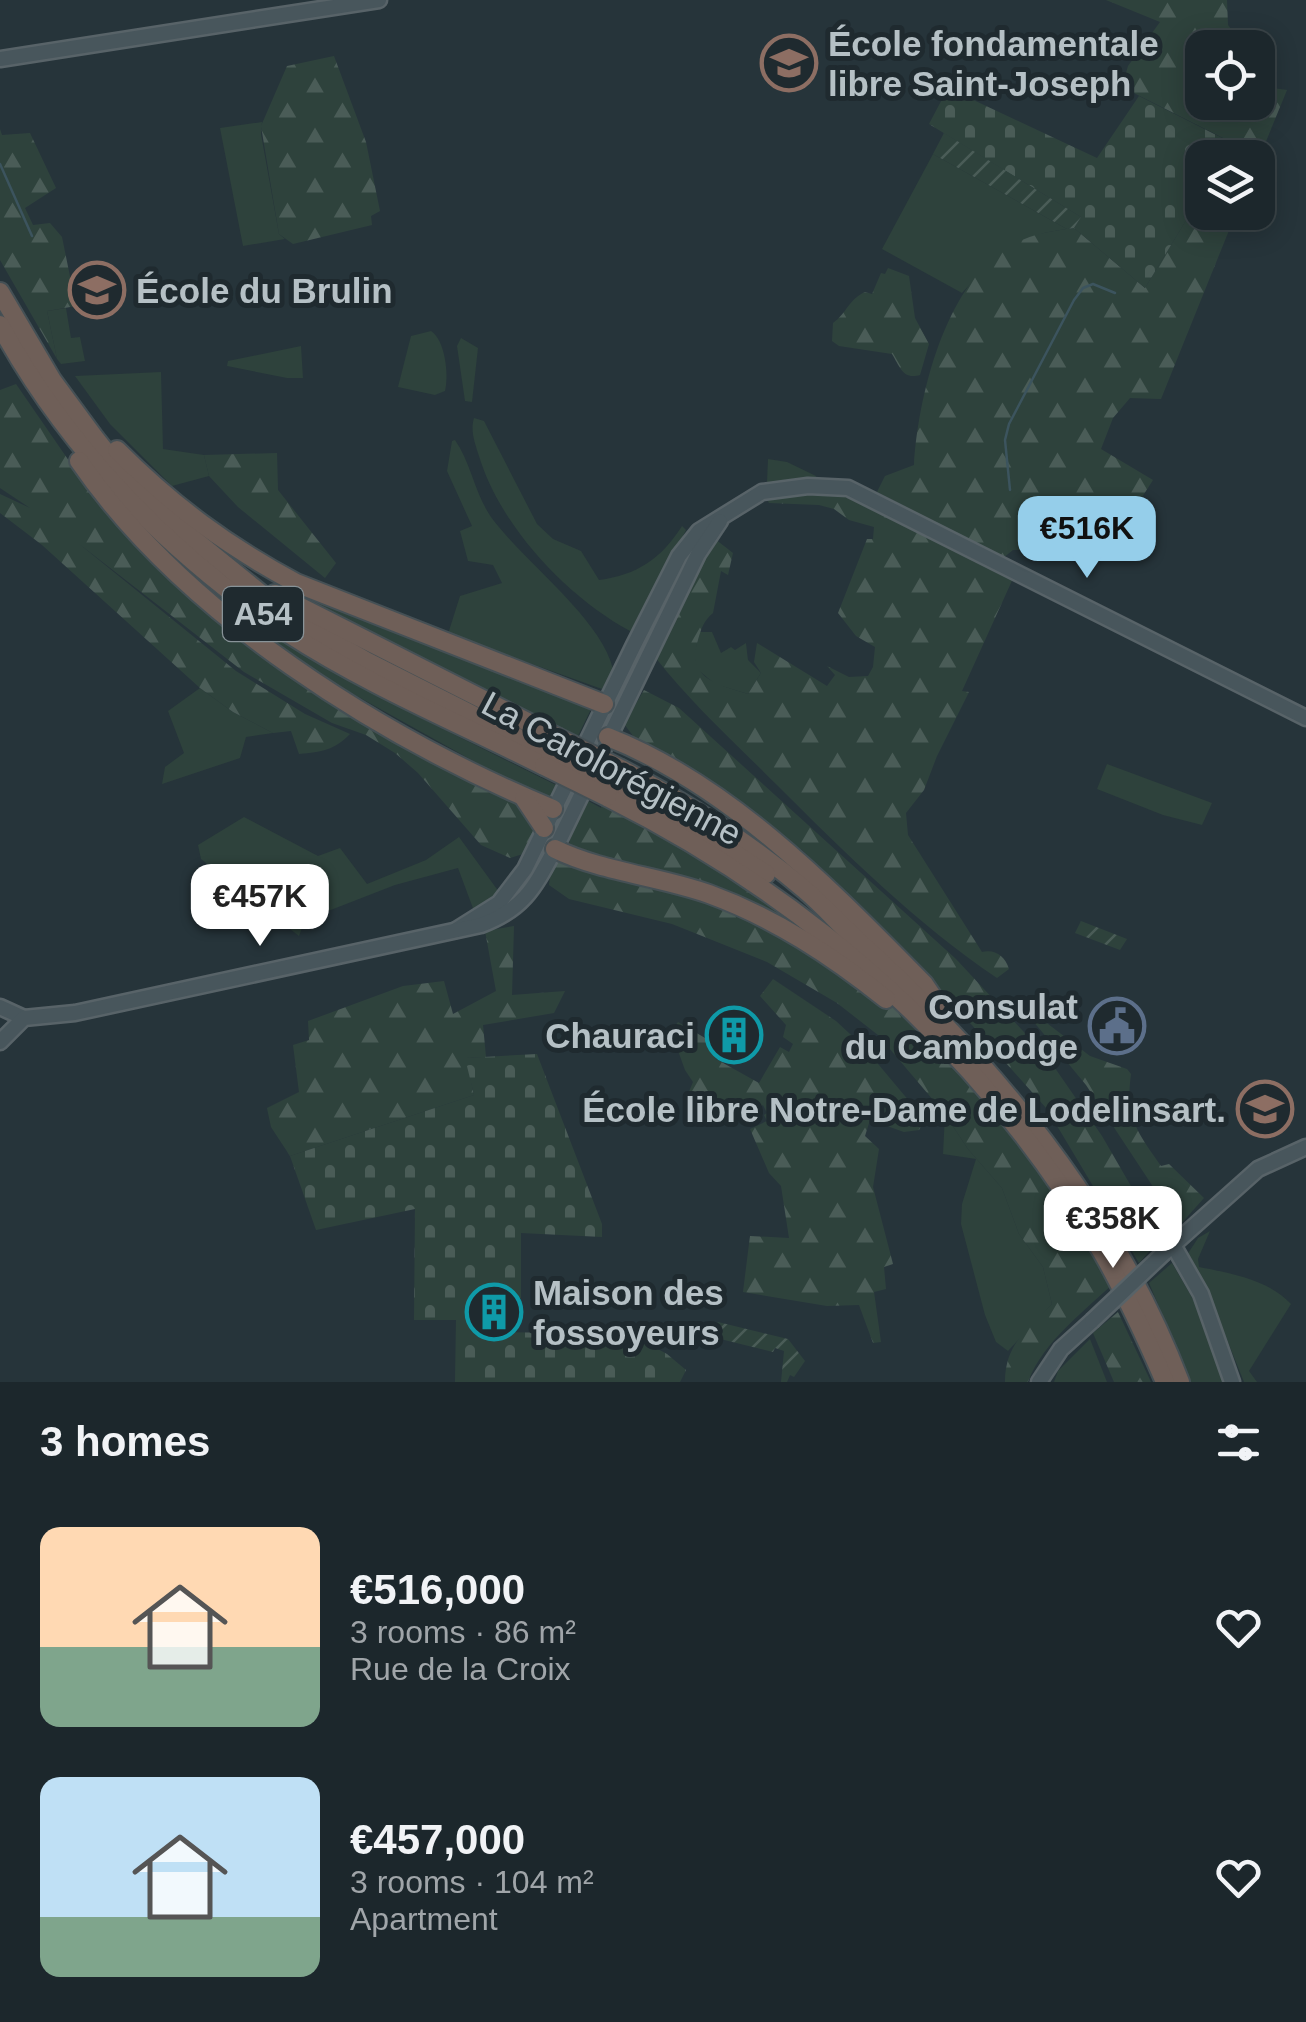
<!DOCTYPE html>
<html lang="en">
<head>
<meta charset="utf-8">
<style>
	body { margin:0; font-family:Helvetica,sans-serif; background:#252f34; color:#f1f3f6; height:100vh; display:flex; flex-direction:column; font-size:38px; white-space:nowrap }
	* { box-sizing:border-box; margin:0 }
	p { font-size:32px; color:#a0a5a9 }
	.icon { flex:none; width:55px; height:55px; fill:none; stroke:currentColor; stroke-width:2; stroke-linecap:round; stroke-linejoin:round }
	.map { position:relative; height:1382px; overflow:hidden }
	.drawer { display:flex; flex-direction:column; background:#1c272c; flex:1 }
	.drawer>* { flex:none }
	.buttons { position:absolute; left:1185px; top:30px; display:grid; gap:20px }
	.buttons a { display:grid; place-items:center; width:90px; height:90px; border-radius:20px; background:#1c272c; box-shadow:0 5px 25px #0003,0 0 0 2px #3a4448; font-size:50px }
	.price { position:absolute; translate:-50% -85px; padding:0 22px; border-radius:20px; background:#fff; color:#222; font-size:32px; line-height:65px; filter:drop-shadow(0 2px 5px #0008) }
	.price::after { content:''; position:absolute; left:50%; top:60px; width:30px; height:22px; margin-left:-15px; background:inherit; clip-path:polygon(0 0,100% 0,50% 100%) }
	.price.active { background:#95ceea; color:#111 }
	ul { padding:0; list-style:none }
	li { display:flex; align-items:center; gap:30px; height:250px; padding:0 40px }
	li span { display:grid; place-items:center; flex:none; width:280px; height:200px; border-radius:20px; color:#555 }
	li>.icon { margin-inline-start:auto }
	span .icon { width:120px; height:120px; fill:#fffc; stroke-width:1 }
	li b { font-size:42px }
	h2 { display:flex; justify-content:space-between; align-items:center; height:120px; padding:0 40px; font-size:42px }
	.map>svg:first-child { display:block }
	.grass { fill:#2e423c }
	.forest { fill:url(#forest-firs) }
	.cemetery { fill:url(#cemetery-stones) }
	.garden { fill:url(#garden-furrows) }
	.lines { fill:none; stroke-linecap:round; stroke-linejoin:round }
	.stream { stroke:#3c545e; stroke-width:2.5 }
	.secondary-casing { stroke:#586368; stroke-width:19 }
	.highway-casing { stroke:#455055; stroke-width:22 }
	.secondary { stroke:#48565c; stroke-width:14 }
	.highway { stroke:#6f5f58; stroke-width:18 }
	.secondary-bridge-casing { stroke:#586368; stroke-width:19; stroke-linecap:butt }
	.highway-bridge-casing { stroke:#455055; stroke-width:22; stroke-linecap:butt }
	.secondary-bridge { stroke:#48565c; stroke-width:14 }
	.highway-bridge { stroke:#6f5f58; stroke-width:18 }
	.labels { text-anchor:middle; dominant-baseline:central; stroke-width:10; stroke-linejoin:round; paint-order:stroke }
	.shield { fill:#1f2a2f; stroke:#889398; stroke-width:2.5 }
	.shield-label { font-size:32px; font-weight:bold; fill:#b5c0c5 }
	.poi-label { font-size:35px; font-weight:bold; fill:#b5c0c5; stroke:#1f2a2f; text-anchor:start }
	.street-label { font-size:35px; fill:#b5c0c5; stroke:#1f2a2f }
</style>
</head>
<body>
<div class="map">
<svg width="1306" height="1382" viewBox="0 0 1306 1382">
	<defs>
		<pattern id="forest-firs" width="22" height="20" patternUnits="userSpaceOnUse" patternTransform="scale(2.5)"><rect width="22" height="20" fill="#2e423c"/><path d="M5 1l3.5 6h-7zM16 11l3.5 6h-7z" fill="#4a5c57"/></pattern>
		<pattern id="cemetery-stones" width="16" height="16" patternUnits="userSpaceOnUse" patternTransform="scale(2.5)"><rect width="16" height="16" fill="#2e423c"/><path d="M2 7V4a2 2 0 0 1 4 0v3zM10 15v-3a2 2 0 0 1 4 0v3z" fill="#4a5c57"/></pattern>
		<pattern id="garden-furrows" width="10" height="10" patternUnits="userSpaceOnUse" patternTransform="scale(2.5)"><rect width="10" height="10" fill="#2e423c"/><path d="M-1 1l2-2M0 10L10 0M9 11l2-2" fill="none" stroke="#4a5c57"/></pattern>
	</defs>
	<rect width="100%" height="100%" fill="#26343a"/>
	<!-- grass -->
	<g class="grass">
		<polygon points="262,122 261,134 279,234 285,239 243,246 220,128"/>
		<path d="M933 154 1067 229C1013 236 998 255 962 293L882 249Z"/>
		<polygon points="66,308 71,338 80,337 85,361 61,364 57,359 47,311"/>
		<path d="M431 331C445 340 449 374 445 391L435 395 398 387 411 336Z"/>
		<polygon points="461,338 478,348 472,402 465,401 457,346"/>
		<polygon points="301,346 303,378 287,378 227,366 228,361"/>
		<polygon points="161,372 163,449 204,455 209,476 172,486 110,424 75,376"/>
		<path d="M474 418 484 421 537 524 553 539 581 551 599 580C637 575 661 559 682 526L686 530 635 629 630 631C567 597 500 526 479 456 475 443 470 431 474 418Z"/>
		<path d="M455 440C471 463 475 494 491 517 523 561 601 618 613 669L602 689 448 634 460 596 502 583 493 565 468 561 460 531 472 526 447 471 452 441Z"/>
		<polygon points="768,459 787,462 816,476 815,482 767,482"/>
		<polygon points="190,575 312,655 407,711 556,785 547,802 294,661"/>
		<polygon points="280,580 592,707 577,738 276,586"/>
		<polygon points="700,632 712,632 721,653 731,647 735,650 746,643 748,660 761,673 748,694 715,684 697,669 694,654"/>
		<polygon points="200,688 233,712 273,733 246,737 240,758 162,784 165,767 184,753 168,711"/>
		<polygon points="1107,764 1212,803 1202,825 1163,815 1097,789"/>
		<polygon points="244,817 318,856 340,848 367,884 426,860 459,837 499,892 477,919 458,868 395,885 305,920 299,936 201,859 198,845"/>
		<polygon points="945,1114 968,1149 1002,1188 1019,1234 1043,1267 1052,1304 1008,1351 996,1342 985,1315 961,1224 962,1204 976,1159 943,1154"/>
		<path d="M1210 1231 1198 1259 1199 1267C1230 1273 1269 1280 1291 1304L1249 1371 1257 1382H1244L1215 1310 1187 1255 1198 1238Z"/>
		<polygon points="1172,1263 1200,1311 1224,1382 1191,1382 1149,1283"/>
		<polygon points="1090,1339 1107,1382 1054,1382 1058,1371"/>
	</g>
	<!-- forest -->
	<g class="forest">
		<polygon points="1106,0 1227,0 1228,25 1244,47 1202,48 1202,102 1258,102 1258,68 1272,88 1287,90 1258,161 1258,158 1225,157 1233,143 1122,87 1128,66 1160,22"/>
		<polygon points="334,56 366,142 380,211 371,216 372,225 293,244 279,234 261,126 287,66"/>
		<polygon points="0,129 2,135 30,133 56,188 25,208 33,225 50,223 62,237 76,306 47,311 57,359 0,260"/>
		<path d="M1202 194V212L1236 213 1161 399 1130 398 1113 418 1101 449 1153 480 1128 519 1118 551 1013 550 1003 558 877 492 885 476 914 465C918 397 945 286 1007 248 1027 235 1050 231 1074 228L1145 288Z"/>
		<path d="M888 268 909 276 915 318 929 344 920 375C903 380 900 367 892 354L839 346 832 341 833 323C847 313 848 300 865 292L872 294 881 273 885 274Z"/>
		<path d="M16 384 87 487 159 565 216 618 524 805 536 828 526 853 510 858 481 845 418 773 395 753 366 735 332 723 244 672 78 543 236 671 305 714 350 734C335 750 321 752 299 754L291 731 273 733 233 712 200 688 42 545 0 513V494L30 508 0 488V390Z"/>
		<polygon points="277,453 278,490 336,563 325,578 238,507 209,476 204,455"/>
		<path d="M780 492H848L1015 574 962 691 969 692 937 756 924 790 906 813 908 835 982 952C995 949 1005 956 1009 969L997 978C917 924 845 853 777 785 735 743 691 703 655 657L676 603 715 539 733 553 728 575 721 571 713 613C704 620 701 629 698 640 686 679 717 684 748 694L761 673 754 662 757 643 827 686 835 675 827 666 849 677 868 676 873 667 875 647 856 636 838 613 867 539H873L874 527 849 520 834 509 819 505 769 503 767 499Z"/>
		<polygon points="644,690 679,708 956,959 1048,1058 1102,1136 1161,1238 1139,1263 1047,1109 903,948 802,850 745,809 637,741 624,724"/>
		<path d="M579 796 601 808 607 797 815 933 746 899 655 873 770 921 878 985 1054 1170 1117 1280C1086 1310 1043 1341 1028 1382H1005C1005 1344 1027 1330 1052 1304L1043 1267 1019 1234 1002 1188 968 1149 945 1114 878 1035 837 1003 767 962 672 924 569 899 549 885 551 868 567 854Z"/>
		<polygon points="514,926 512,995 565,991 554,1013 483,1025 486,1057 466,1058 474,1095 290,1156 271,1127 267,1108 299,1092 293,1045 309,1040 308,1021 403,986 444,981 453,1014 496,991 485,931"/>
		<polygon points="773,979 836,1021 863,1046 925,1120 919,1130 904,1132 870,1120 865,1136 879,1149 873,1187 893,1264 884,1267 886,1289 874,1292 881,1342 873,1343 859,1305 827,1306 743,1292 750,1236 789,1238 781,1186 769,1173 750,1129 767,1121 764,1115 767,1113 763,1105 738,1118 696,1104 688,1094 693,1082 685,1070 671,1031 678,1022 722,1048 716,1059 759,1083 780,1047 789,1052 793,1044 783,1037 786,1025 760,996"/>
		<path d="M1014 998 1090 1056 1127 1069 1131 1074C1125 1118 1137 1131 1161 1166L1169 1164 1204 1198 1179 1226 1086 1085Z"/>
		<polygon points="1118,1312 1151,1382 1114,1382 1093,1333"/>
	</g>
	<!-- cemetery -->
	<g class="cemetery">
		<polygon points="948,88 1097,158 1139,96 1234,144 1225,157 1202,158 1202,194 1145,288 1074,228 1081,217 929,124"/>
		<polygon points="537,1054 602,1224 602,1237 521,1233 521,1298 484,1298 484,1332 571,1333 639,1339 667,1354 686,1370 680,1382 455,1382 456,1320 414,1320 415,1209 316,1230 290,1156 474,1095 465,1058"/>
	</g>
	<!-- garden -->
	<g class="garden">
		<polygon points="944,133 1081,217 1074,228 1067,229 933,154"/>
		<polygon points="1081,921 1127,939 1120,950 1075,933"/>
		<polygon points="718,1322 788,1339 805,1361 794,1377 790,1375 787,1382 781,1382 784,1351 775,1348 773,1352 708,1336 711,1328"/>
	</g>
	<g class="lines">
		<!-- stream -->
		<g class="stream">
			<polyline points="0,164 32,236"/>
			<polyline points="1010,490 1005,440 1009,424 1074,300 1083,288 1093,284 1115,293"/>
		</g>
		<!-- secondary casing -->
		<g class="secondary-casing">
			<g id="secondary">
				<polyline points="0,59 379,0"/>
				<polyline points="456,930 499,903 525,869 634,645 679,556 699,531 762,492 808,486 848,488 1306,718"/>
				<polyline points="0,1007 24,1018"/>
				<path d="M0 1042 24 1018 75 1013 481 925C524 909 534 888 555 849L698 554 720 521"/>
				<polyline points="1173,1245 1201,1294 1232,1382"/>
				<polyline points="1164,1253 1258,1169 1306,1147"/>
				<polyline points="1039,1382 1061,1349 1092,1321"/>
			</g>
		</g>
		<!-- highway casing -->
		<g class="highway-casing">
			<g id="highway">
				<polyline points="0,292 52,380 94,437 124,475 176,525 287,615 366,661 550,754"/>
				<path d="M0 325C67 449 171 555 288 633 368 685 459 723 544 766"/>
				<path d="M117 450C173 506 227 546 296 583L604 704"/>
				<path d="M79 461C185 615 382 738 553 809"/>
				<polyline points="275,594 557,737"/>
				<path d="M608 737C732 786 832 891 924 984L941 1009"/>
				<path d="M621 769C686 803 749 842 805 890 824 906 841 926 860 943 995 1065 1114 1209 1180 1382"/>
				<polyline points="613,785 694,827 766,874"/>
				<path d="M607 797C813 900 985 1053 1102 1252 1126 1294 1146 1338 1165 1382"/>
				<polyline points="524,798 544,828"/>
				<path d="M555 849C602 872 659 876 709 894 775 918 832 956 886 999"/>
			</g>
		</g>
		<!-- secondary -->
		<use href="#secondary" class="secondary"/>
		<!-- highway -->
		<use href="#highway" class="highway"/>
		<!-- secondary-bridge casing -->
		<g class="secondary-bridge-casing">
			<polyline id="secondary-bridge" points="1092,1321 1164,1253"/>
		</g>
		<!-- highway-bridge casing -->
		<g class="highway-bridge-casing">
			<g id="highway-bridge">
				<polyline points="557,737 621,769"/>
				<polyline points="550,754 613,785"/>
				<polyline points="544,766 607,797"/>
			</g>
		</g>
		<!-- secondary-bridge -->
		<use href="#secondary-bridge" class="secondary-bridge"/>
		<!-- highway-bridge -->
		<use href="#highway-bridge" class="highway-bridge"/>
	</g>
	<!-- icons -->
	<defs>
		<g id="school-ring" transform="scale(2.875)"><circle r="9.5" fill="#1f2a2f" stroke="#8d6e63" stroke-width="1.5"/><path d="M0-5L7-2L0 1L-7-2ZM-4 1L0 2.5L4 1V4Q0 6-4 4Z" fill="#8d6e63"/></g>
		<g id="civic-ring" transform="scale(2.875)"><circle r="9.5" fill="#1f2a2f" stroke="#5c6f8a" stroke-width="1.5"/><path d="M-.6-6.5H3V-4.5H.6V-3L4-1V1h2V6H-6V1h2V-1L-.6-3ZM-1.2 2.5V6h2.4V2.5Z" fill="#5c6f8a"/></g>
		<g id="building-ring" transform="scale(2.875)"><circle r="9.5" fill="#1f2a2f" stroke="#0f9aa8" stroke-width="1.5"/><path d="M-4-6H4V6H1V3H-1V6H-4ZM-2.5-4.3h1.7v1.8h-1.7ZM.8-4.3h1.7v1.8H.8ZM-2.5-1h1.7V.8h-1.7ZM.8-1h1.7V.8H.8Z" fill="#0f9aa8"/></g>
	</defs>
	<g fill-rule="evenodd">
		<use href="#school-ring" x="789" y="63"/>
		<use href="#school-ring" x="97" y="290"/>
		<use href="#civic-ring" x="1117" y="1026"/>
		<use href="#building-ring" x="734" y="1035"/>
		<use href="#school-ring" x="1265" y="1109"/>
		<use href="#building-ring" x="494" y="1312"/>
	</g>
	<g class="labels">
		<!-- shield labels -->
		<rect class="shield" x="223" y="587" width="80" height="54" rx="8"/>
		<g class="shield-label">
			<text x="263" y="614">A54</text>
		</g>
		<!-- poi labels -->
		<g class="poi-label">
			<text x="828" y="43">École fondamentale<tspan x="828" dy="40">libre Saint-Joseph</tspan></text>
			<text x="136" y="290">École du Brulin</text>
			<text x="1078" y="1006" text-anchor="end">Consulat<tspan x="1078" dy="40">du Cambodge</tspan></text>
			<text x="695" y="1035" text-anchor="end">Chauraci</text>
			<text x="1226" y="1109" text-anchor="end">École libre Notre-Dame de Lodelinsart.</text>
			<text x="533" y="1292">Maison des<tspan x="533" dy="40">fossoyeurs</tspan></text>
		</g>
		<!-- street labels -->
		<g class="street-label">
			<text transform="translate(612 768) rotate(28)">La Carolorégienne</text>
		</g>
	</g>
</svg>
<div class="buttons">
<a><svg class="icon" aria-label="locate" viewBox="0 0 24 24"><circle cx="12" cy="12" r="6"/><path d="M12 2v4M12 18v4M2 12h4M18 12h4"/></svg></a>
<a><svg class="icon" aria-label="layers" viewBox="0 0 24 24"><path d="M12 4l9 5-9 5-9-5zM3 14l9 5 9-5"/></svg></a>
</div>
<b class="price active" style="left:1087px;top:581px">€516K</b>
<b class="price" style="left:260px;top:949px">€457K</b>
<b class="price" style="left:1113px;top:1271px">€358K</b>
</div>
<section class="drawer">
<h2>3 homes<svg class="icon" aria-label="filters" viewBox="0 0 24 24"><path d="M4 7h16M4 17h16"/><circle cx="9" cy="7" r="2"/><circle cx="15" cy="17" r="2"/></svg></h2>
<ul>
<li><span style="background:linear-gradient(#ffd9b3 60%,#7fa58c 0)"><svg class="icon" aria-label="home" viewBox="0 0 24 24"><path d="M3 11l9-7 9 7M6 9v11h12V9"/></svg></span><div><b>€516,000</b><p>3 rooms · 86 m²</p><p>Rue de la Croix</p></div><svg class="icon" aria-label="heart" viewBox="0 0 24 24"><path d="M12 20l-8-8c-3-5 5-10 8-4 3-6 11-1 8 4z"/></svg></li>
<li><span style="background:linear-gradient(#bfe0f5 70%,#7fa58c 0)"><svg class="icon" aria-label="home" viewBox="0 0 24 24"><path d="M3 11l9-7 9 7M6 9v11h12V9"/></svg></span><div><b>€457,000</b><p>3 rooms · 104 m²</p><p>Apartment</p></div><svg class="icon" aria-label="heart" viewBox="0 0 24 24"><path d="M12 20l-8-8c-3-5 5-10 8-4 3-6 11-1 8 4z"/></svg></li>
</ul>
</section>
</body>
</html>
